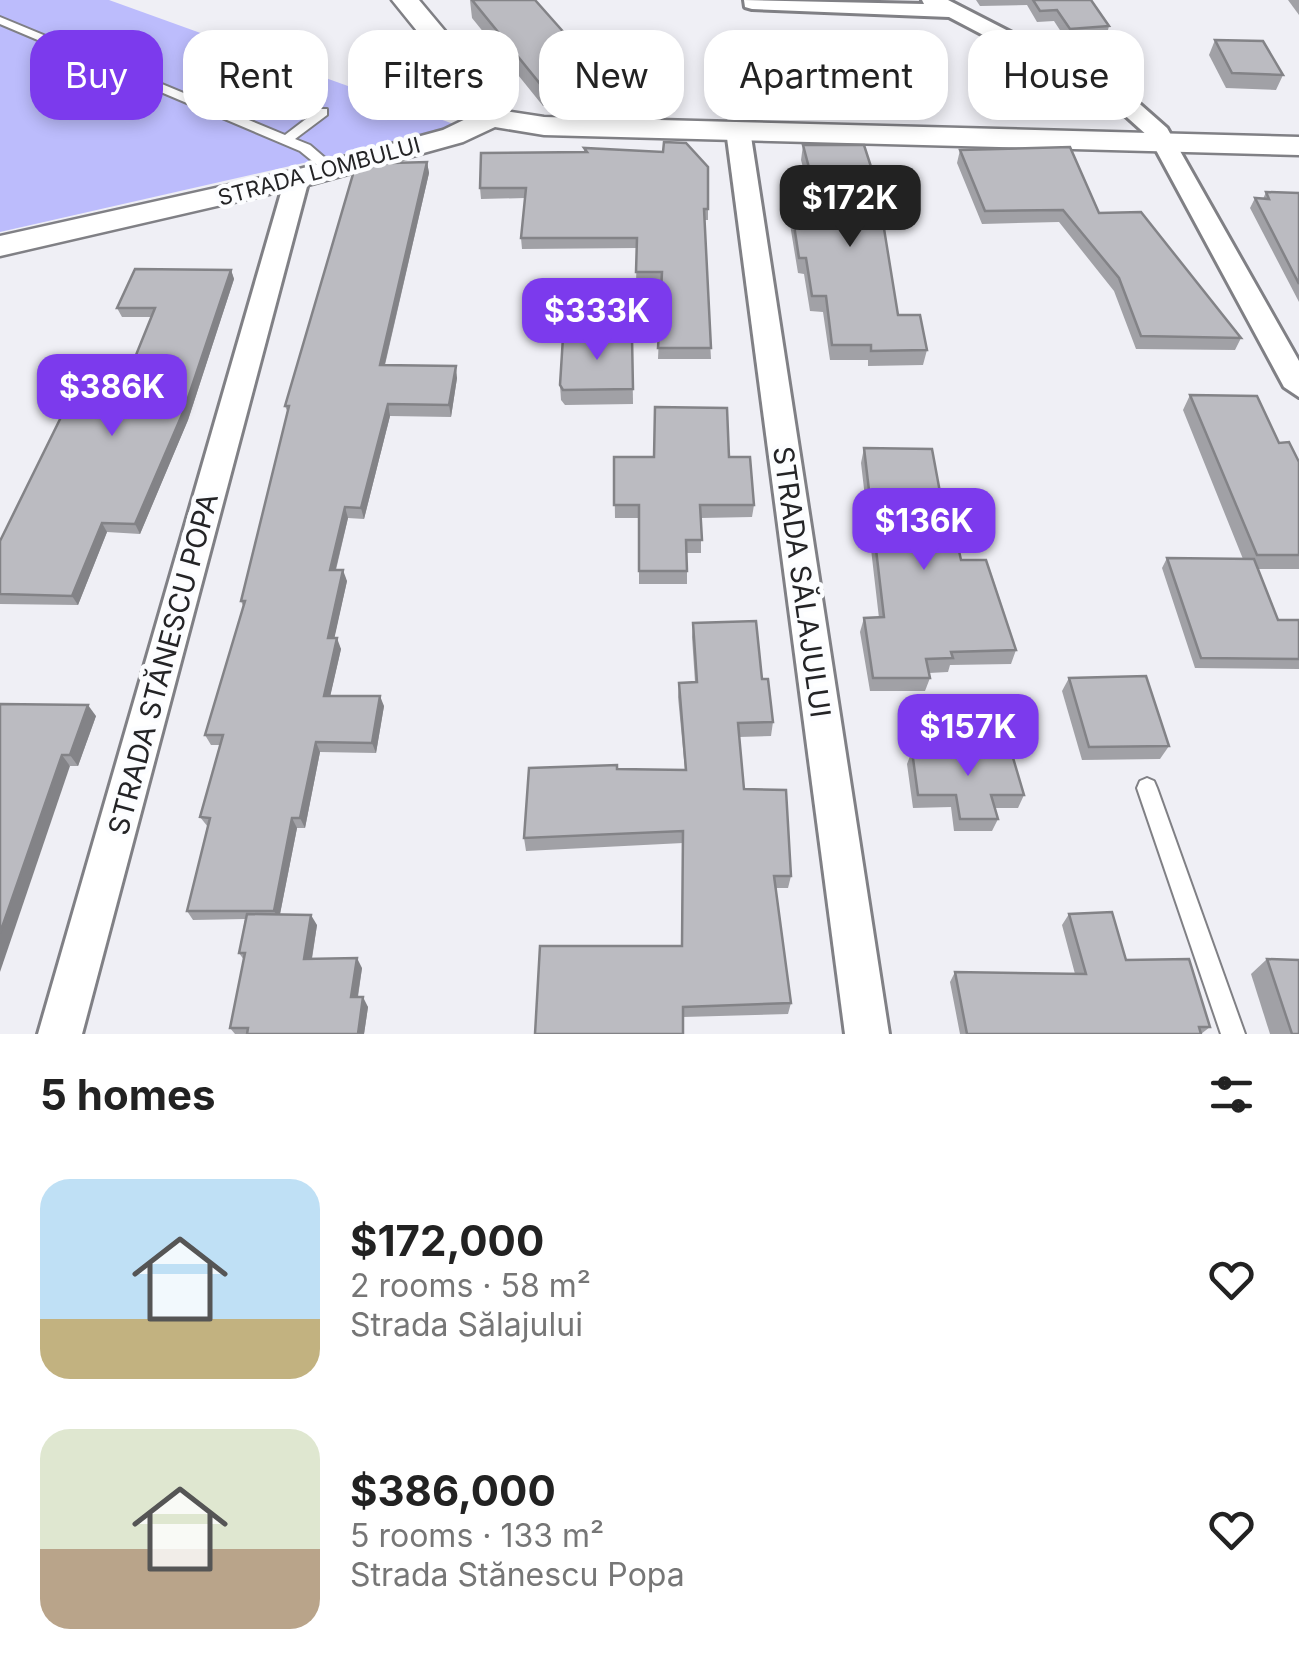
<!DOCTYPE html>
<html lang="en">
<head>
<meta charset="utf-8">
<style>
	body { margin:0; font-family:Inter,sans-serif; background:#f2f2f2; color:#222; height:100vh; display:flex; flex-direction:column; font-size:38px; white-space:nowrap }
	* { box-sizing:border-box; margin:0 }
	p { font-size:32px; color:#767676 }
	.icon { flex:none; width:55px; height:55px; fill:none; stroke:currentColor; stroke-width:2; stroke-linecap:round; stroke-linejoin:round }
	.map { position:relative; height:1034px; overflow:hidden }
	.sheet { display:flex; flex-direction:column; background:#fff; flex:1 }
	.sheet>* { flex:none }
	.banner { position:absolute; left:30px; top:30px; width:1240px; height:90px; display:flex; gap:20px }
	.price { position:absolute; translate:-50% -85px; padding:0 22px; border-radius:20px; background:#7c3aed; color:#fff; font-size:32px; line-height:65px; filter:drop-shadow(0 2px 5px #0008) }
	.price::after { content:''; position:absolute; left:50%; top:60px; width:30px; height:22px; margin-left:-15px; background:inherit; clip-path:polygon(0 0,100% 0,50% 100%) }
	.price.selected { background:#222; color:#fff }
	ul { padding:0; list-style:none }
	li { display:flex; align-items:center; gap:30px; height:250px; padding:0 40px }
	li span { display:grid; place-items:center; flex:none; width:280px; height:200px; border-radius:30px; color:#555 }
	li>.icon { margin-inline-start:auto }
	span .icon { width:120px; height:120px; fill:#fffc; stroke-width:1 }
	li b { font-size:42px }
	h2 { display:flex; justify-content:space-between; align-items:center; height:120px; padding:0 40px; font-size:42px }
	.pill { padding:0 35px; border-radius:30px; background:#fff; box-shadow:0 5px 15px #0003; font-size:35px; line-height:90px }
	.pill.selected { background:#7c3aed; color:#fff }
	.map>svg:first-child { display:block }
	.green { fill:#bcbcfc }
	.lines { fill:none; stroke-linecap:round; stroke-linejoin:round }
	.service-casing { stroke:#808085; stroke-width:4 }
	.minor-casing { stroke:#808085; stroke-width:6 }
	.tertiary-casing { stroke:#808085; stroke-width:5 }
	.service { fill:#fff; fill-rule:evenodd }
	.minor { fill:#fff; fill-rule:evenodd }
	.tertiary { fill:#fff; fill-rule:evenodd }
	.wall { fill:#a1a1a6 }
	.shaded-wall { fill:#838387 }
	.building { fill:#bbbbc1; stroke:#838387; stroke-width:2.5 }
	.labels { text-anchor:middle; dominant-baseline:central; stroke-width:9; stroke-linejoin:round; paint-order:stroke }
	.far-street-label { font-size:22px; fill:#242426; stroke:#fcfdff }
	.street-label { font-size:28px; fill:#242426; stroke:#fcfdff }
</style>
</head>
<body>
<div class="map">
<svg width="1299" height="1034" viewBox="0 0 1299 1034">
	<rect width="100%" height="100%" fill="#efeff5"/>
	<!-- green -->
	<polygon class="green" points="0,0 109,0 462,127 0,232"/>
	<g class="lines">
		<!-- service casing -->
		<g class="service-casing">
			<g id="service">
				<polygon points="0,17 285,135 319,109 327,109 327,115 295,139 310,145 339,170 332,174 327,173 300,151 0,24"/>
				<polygon points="1147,778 1154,781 1157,788 1245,1034 1221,1034 1137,788 1140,781"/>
			</g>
		</g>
		<!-- minor casing -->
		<g class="minor-casing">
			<g id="minor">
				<polygon points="744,0 924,4 922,0 948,0 1125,91 1167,128 1299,361 1299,397 1284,387 1149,137 1109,101 949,17 752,9 745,7"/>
				<polygon points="738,123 750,130 889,1034 845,1034 726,130"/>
				<polygon points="297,172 309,179 82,1034 38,1034 285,179"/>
			</g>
		</g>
		<!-- tertiary casing -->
		<g class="tertiary-casing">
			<polygon id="tertiary" points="392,0 419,0 496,92 504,111 544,117 1299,137 1299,155 544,135 495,127 463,142 308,185 0,256 0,236 292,171 443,130 476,114 472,99"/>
		</g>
		<!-- service -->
		<use href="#service" class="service"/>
		<!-- minor -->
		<use href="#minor" class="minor"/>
		<!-- tertiary -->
		<use href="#tertiary" class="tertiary"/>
	</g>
	<!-- wall -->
	<g class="wall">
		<polygon points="470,0 535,0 567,36 625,86 543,106 472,18"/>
		<polygon points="976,0 1091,0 1109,26 1106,38 1067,41 1054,21 1037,22 1027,5 980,6"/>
		<polygon points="1288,0 1299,0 1299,15"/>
		<polygon points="1215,40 1283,75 1276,90 1226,88 1209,55"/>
		<polygon points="803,145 885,210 883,221 898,315 927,350 923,365 868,366 868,360 830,360 823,312 810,311 804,274 798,273 785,194 787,179 806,179 801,160"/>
		<polygon points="584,148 708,167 708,220 704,220 711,359 658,359 661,283 636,283 637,248 522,249 521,238 525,198 481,199 480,188 584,152"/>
		<polygon points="960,150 1099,213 1241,338 1235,350 1136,349 1114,291 1059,222 982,224 957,163"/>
		<polygon points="427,162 429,173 385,365 457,378 451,417 390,416 364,519 348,518 336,570 347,581 334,638 341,649 330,696 384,706 376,753 320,752 305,828 297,828 280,914 317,925 312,959 362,968 358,997 368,1007 364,1034 235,1034 230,1028 244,960 239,953 245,919 193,920 187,911 208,827 200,817 220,745 211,745 205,735 243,606 241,601 288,413 285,406"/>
		<polygon points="1266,192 1299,193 1299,302 1250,208 1255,198 1263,199"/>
		<polygon points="231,270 234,279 188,420 140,534 107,532 78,605 0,604 0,541 115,407 151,317 122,317 117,308"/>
		<polygon points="632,337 633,404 565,405 561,400 560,385"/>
		<polygon points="1190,395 1279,443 1299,462 1299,569 1258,569 1278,620 1299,620 1299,669 1195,668 1162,568 1167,558 1243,559 1183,410"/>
		<polygon points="864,448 944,514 961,560 1016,650 1011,664 950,665 948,672 929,673 930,678 925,691 870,691 860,632 864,618 879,618 861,463"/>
		<polygon points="614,457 729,457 754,505 752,517 701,518 701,553 687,553 687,584 639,584 639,518 615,518"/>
		<polygon points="693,623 762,679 773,722 771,736 739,737 744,789 791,876 788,888 776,888 791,1003 788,1014 683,1017 681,946 683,843 526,851 524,838 617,769 685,770 678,697 679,683 695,682 692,637"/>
		<polygon points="1069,678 1169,746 1160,759 1082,760 1062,691"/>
		<polygon points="0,704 96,716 78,766 70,766"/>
		<polygon points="912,751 1024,795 1018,808 995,808 998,819 992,831 954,831 951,807 913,808 907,764"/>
		<polygon points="1069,914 1126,960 1210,1027 1201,1034 960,1034 950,982 955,972 1075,974 1062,925"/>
		<polygon points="1267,959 1299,1034 1270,1034 1251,974"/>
	</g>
	<!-- shaded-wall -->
	<g class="shaded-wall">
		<polygon points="625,65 625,86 543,106 541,85"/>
		<polygon points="427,162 429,173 382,376 380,365"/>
		<polygon points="231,270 234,279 188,420 140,534 135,524"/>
		<polygon points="456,366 457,378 451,417 449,405"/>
		<polygon points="388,404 390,416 364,519 361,508"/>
		<polygon points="345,507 348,518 333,580 330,570"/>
		<polygon points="102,523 107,532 78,605 72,596"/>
		<polygon points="343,570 347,581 332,649 328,638"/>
		<polygon points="337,638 341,649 328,706 324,696"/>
		<polygon points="380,696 384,706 376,753 372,743"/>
		<polygon points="88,705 96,716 78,766 70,755"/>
		<polygon points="316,742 320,752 305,828 300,818"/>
		<polygon points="62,755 70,766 0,972 0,933"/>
		<polygon points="292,818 297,828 279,919 274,911"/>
		<polygon points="311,915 317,925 310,969 304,959"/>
		<polygon points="357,958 362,968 356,1007 351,997"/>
		<polygon points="363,997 368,1007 364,1034 358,1034"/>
	</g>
	<!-- building -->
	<g class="building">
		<polygon points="472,0 535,0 567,36 594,32 625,65 541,85"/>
		<polygon points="1033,0 1091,0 1109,26 1070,29 1057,10 1040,11"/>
		<polygon points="1215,40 1263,41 1283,75 1232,73"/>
		<polygon points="664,142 686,143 708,167 708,209 704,209 711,348 658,348 662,272 636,272 637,238 521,238 526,188 480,188 481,153 587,152 584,148 663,152"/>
		<polygon points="803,145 864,145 885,210 881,210 898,315 920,315 927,350 871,351 871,345 832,345 826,296 812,296 806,258 799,258 787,179 812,179"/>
		<polygon points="1070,147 1099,213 1141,212 1241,338 1141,336 1119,278 1063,210 985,211 960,150"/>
		<polygon points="427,162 380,365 456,366 449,405 388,404 361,508 345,507 330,570 343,570 328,638 337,638 324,696 380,696 372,743 316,742 300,818 292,818 274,911 187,911 210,818 200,817 223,735 205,735 245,601 241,601 289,406 285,406 356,164"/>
		<polygon points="1266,192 1299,193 1299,284 1255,198 1269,199"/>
		<polygon points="135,269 231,270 184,410 135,524 102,523 72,596 0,594 0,541 67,405 115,407 155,308 117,308"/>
		<polygon points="563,337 632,337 633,389 563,390 560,385"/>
		<polygon points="1190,395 1257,396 1279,443 1289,442 1299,462 1299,555 1257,555"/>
		<polygon points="655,407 727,408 729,457 750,457 754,505 700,505 702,540 686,540 687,571 639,571 639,505 614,505 614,457 654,457"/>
		<polygon points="864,448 932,449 944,514 951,515 961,560 986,560 1016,650 951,652 953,658 926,659 930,678 873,678 864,618 884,617"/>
		<polygon points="1167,558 1254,559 1278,620 1299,620 1299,659 1201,658"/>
		<polygon points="756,621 762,679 768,679 773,722 738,723 744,789 786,790 791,876 774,876 791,1003 683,1007 683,1034 535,1034 540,946 682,946 683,831 524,838 529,768 617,765 617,769 686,770 679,683 697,682 693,623"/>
		<polygon points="1146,676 1169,746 1089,747 1069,678"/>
		<polygon points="0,704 88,705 70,755 62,755 0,933"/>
		<polygon points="912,751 1011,751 1024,795 991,795 998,819 960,819 956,795 918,795"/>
		<polygon points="1112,912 1126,960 1189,959 1210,1027 1199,1027 1201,1034 967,1034 955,972 1086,974 1069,914"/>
		<polygon points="247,914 311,915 304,959 357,958 351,997 363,997 358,1034 247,1034 248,1028 230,1028 245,953 239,953"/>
		<polygon points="1267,959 1299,960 1299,1034 1292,1034"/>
	</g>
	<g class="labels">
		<!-- far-street labels -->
		<g class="far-street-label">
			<text transform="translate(319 171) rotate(-15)">STRADA LOMBULUI</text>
		</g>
		<!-- street labels -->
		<g class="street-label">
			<text transform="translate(802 582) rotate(82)">STRADA SĂLAJULUI</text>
			<text transform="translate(163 664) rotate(-75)">STRADA STĂNESCU POPA</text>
		</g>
	</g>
</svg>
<b class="price selected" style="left:850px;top:250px">$172K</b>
<b class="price" style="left:597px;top:363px">$333K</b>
<b class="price" style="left:112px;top:439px">$386K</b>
<b class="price" style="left:924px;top:573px">$136K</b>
<b class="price" style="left:968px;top:779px">$157K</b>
<div class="banner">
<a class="pill selected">Buy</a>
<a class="pill">Rent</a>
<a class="pill">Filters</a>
<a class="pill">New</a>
<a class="pill">Apartment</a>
<a class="pill">House</a>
</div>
</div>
<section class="sheet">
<h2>5 homes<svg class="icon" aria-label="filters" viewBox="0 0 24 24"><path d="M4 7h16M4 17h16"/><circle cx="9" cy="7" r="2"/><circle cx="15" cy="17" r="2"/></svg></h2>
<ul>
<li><span style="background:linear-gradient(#bfe0f5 70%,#c2b280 0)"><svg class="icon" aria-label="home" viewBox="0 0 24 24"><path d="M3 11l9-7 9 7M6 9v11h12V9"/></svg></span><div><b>$172,000</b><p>2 rooms · 58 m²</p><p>Strada Sălajului</p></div><svg class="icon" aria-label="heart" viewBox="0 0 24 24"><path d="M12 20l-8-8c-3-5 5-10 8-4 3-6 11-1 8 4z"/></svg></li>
<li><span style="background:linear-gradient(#dfe7d0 60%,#b9a48a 0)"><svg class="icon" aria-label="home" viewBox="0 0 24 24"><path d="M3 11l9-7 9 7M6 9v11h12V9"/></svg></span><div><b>$386,000</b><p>5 rooms · 133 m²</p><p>Strada Stănescu Popa</p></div><svg class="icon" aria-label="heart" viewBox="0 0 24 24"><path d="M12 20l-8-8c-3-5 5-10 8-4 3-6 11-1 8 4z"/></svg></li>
</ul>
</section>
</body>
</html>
